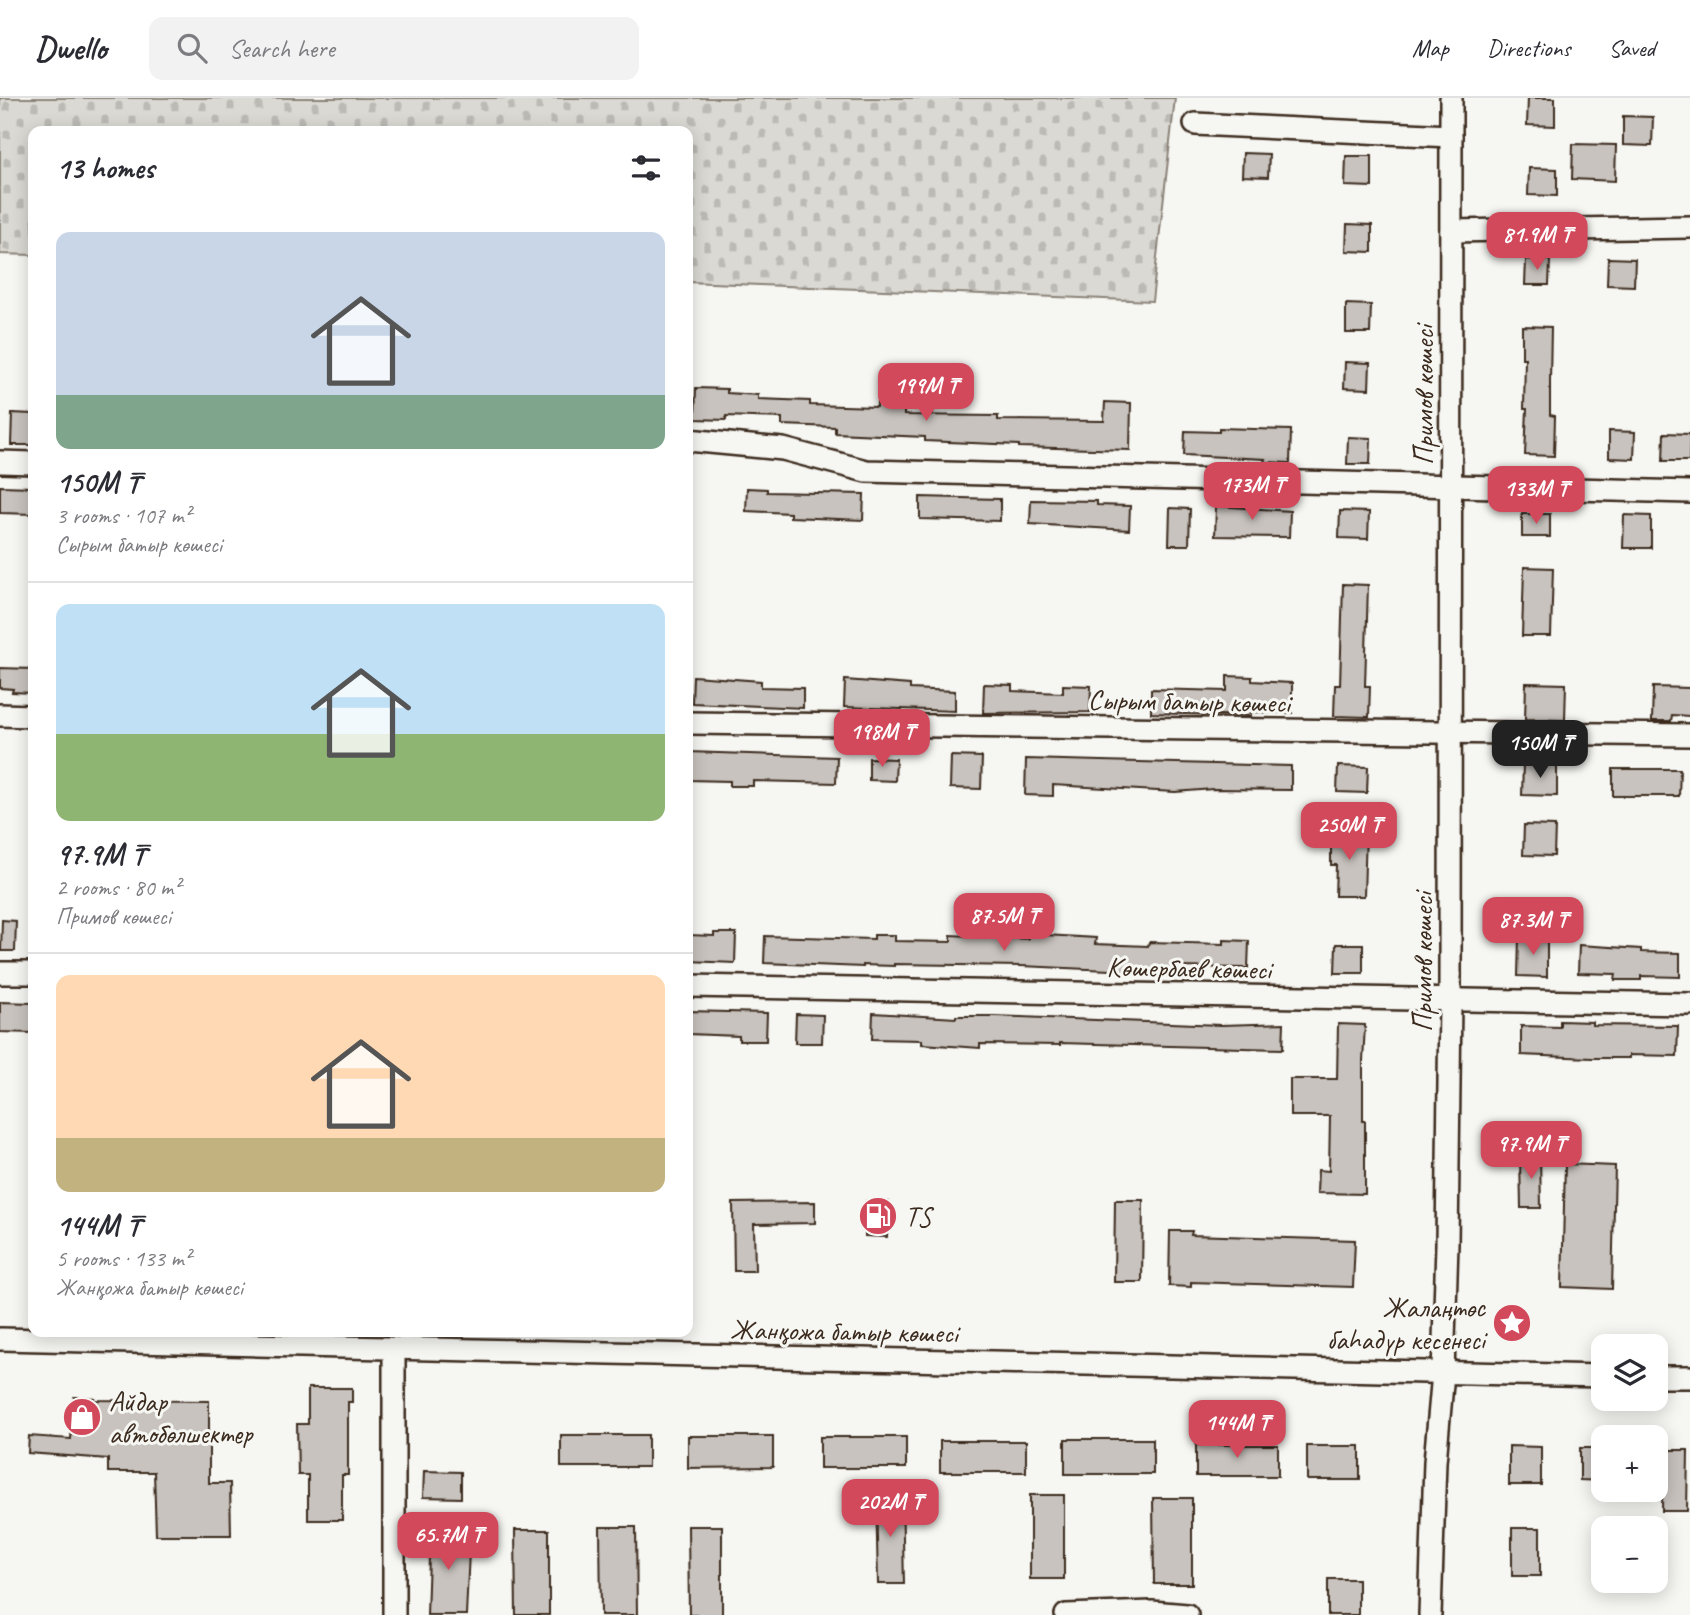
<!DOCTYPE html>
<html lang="en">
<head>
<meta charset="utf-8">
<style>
	body { margin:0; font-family:Caveat,sans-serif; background:#f2f2f3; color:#2b2b33; height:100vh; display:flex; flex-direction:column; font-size:26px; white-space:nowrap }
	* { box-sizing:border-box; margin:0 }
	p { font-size:23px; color:#7c7c81 }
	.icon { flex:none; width:38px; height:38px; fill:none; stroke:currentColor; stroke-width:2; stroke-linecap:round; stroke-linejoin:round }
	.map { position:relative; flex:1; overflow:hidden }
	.side { position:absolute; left:28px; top:28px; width:665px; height:1211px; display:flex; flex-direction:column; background:#fff; border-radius:14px; box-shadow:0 4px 18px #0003 }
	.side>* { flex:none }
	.controls { position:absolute; left:1591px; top:1236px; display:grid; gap:14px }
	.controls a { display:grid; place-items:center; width:77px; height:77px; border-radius:14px; background:#fff; box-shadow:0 4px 18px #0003; font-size:35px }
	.price { position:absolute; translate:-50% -60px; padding:0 16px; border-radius:14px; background:#d1495b; color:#fff; font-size:23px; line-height:46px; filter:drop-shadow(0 2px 4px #0008) }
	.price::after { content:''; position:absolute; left:50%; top:42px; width:21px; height:16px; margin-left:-10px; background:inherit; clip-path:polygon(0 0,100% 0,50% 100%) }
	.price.active { background:#222; color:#fff }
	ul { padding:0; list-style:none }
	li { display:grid; align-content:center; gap:14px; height:371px; padding:0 28px }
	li+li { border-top:2px solid #e1e1e2 }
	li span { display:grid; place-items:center; height:217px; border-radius:14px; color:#555 }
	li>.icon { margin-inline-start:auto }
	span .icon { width:126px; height:126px; fill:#fffc; stroke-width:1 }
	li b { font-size:30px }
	h2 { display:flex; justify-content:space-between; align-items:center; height:84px; padding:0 28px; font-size:30px }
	header { display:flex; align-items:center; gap:42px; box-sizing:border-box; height:98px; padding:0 35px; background:#fff; border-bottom:2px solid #e1e1e2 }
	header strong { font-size:33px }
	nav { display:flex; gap:38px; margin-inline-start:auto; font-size:24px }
	.search { width:490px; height:63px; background:#f2f2f3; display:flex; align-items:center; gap:18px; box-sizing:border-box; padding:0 24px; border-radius:14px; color:#7c7c81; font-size:26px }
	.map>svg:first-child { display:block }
	.cemetery { fill:url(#cemetery-stones); stroke:#8a8278; stroke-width:2 }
	.building { fill:#c8c3be; stroke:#3b2a1e; stroke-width:2 }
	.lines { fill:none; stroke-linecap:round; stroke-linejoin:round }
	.minor-casing { stroke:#3b2a1e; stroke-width:26 }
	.minor { stroke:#f6f6f2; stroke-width:21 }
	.labels { text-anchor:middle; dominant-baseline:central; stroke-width:6; stroke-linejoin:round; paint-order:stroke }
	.street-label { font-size:28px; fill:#3b2a1e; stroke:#f6f6f2 }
	.poi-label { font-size:28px; fill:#3b2a1e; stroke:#f6f6f2; text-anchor:start }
</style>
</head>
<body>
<header>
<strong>Dwello</strong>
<div class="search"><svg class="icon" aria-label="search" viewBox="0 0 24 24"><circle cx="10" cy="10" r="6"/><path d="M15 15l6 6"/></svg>Search here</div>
<nav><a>Map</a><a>Directions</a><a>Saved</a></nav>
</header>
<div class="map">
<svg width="1690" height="1517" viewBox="0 0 1690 1517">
	<defs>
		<pattern id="cemetery-stones" width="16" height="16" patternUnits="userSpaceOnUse" patternTransform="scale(1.75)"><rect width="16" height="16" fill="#dad9d3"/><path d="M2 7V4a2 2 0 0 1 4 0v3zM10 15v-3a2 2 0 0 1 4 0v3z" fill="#bcbab5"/></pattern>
	</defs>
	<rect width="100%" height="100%" fill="#f6f6f2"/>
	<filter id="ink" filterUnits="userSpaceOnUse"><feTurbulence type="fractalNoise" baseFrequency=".0143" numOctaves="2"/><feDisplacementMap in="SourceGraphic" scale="14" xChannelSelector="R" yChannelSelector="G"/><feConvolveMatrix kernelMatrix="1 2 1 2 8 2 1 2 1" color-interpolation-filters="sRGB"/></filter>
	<g filter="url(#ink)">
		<!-- cemetery -->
		<polygon class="cemetery" points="0,0 1175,0 1152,203 688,184 688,33 33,33 33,157 0,156"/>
		<!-- building -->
		<g class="building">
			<polygon points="1528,0 1555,0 1555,28 1527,27"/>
			<polygon points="1623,18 1653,19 1652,48 1623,47"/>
			<polygon points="1573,46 1616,47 1615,83 1572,81"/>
			<polygon points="1243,55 1269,56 1268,79 1242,78"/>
			<polygon points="1346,58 1372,58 1372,89 1345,88"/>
			<polygon points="1529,70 1557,71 1557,98 1528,97"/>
			<polygon points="1347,126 1372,127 1372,154 1346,153"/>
			<polygon points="1608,160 1635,161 1634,188 1607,187"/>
			<polygon points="1526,161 1550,162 1549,187 1525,187"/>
			<polygon points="1346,206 1371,207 1370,235 1346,235"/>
			<polygon points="1522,228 1551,229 1550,284 1550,317 1555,318 1554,358 1525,357 1527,311 1524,311 1525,260 1522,260"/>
			<polygon points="1345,264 1370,265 1369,291 1344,290"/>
			<polygon points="696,290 727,291 727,295 758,297 758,301 810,303 810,307 877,309 877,305 904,306 904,317 998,318 998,322 1104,323 1105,304 1131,305 1130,352 1019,349 1019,347 925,343 925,339 835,335 835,329 782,327 782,320 726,318 726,322 695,321"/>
			<polygon points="12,315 33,316 33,347 11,347"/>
			<polygon points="1219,330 1291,332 1290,365 1264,364 1265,361 1184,357 1185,333 1219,334"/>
			<polygon points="1609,333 1635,334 1634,361 1609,360"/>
			<polygon points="1664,335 1690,336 1689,363 1663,363"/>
			<polygon points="1348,339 1371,340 1370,366 1347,366"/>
			<polygon points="0,388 33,389 33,416 0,415"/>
			<polygon points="747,390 767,391 767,394 864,396 863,422 790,419 790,415 746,413"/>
			<polygon points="920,399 1000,401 1000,423 920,421"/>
			<polygon points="1031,402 1097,403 1097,407 1130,408 1129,432 1030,426"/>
			<polygon points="1216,408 1290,413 1289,439 1215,438"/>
			<polygon points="1170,410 1190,411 1189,447 1169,447"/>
			<polygon points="1340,413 1369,414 1368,441 1339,440"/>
			<rect x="1522" y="416" width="28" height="23"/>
			<polygon points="1624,417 1651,418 1651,450 1623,450"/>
			<polygon points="1524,469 1553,470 1551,538 1522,538"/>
			<polygon points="1343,486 1368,487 1365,588 1370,588 1369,619 1334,618 1335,587 1340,587"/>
			<polygon points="0,570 33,571 33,595 12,594 13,591 0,590"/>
			<polygon points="693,578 761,583 761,589 803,590 803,610 692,605"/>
			<polygon points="1227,578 1252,579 1252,583 1292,585 1292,615 1251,614 1251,618 1151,615 1151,591 1227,593"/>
			<polygon points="845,582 910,587 910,591 955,593 955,613 844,609"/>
			<polygon points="1526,585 1566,586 1565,622 1525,621"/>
			<polygon points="984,586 1012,587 1012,593 1063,595 1063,587 1091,588 1090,614 983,615"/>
			<polygon points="1653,589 1690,590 1690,618 1672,617 1671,623 1652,623"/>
			<polygon points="688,654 837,659 836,685 753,683 753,688 730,688 730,683 688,682"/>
			<polygon points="951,658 982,659 981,691 950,690"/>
			<polygon points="869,660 896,661 895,683 869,682"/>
			<polygon points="1026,661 1291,668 1291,692 1213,691 1175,694 1053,687 1053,698 1025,697"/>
			<polygon points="1523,666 1557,667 1557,698 1522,697"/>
			<polygon points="1338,668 1368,669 1367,695 1337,694"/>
			<polygon points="1613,671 1680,671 1679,698 1613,698"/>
			<polygon points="1524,727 1555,728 1554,758 1523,757"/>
			<polygon points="1331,732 1366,733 1364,798 1335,798 1336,767 1331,767"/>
			<polygon points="2,822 16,823 15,853 1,853"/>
			<polygon points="714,835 736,835 735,865 688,863 688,837 714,838"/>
			<polygon points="1028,836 1096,840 1095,846 1148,848 1149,844 1224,846 1224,842 1249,843 1248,870 1171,869 1171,872 1133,871 1132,873 1021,868 894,866 894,868 863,867 863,869 764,865 765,838 874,841 874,837 895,837 895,843 951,844 951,837 1028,841"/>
			<polygon points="1519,838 1547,839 1547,879 1518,878"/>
			<polygon points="1336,846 1363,846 1363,875 1335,875"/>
			<polygon points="1579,847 1641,851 1641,854 1680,855 1680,879 1641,878 1641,882 1615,882 1616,876 1578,875"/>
			<polygon points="0,904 33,905 33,935 0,934"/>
			<polygon points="688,913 767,915 766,943 739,943 739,938 688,936"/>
			<polygon points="873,915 956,920 956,918 994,918 1221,927 1284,925 1283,951 1060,945 1060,947 980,946 980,950 922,946 922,942 872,941"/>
			<polygon points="796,916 823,917 822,945 795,945"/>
			<polygon points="1560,923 1592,924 1592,927 1678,928 1677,958 1629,957 1629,960 1592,960 1521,957 1521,928 1560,929"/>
			<polygon points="1338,926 1365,927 1363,963 1363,1023 1365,1023 1365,1096 1317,1095 1318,1072 1329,1073 1330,1018 1290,1018 1290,981 1337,981"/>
			<polygon points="1540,1056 1541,1110 1521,1110 1520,1057"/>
			<polygon points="1565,1066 1615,1068 1612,1191 1562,1189"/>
			<polygon points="1115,1102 1143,1102 1142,1184 1114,1184"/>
			<polygon points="866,1103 888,1104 887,1139 865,1138"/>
			<polygon points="815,1104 815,1125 754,1126 755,1173 734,1173 733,1105"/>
			<polygon points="1170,1133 1192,1133 1191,1137 1355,1142 1353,1189 1191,1184 1191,1189 1169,1188"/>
			<polygon points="308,1290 352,1290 352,1304 348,1304 348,1377 342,1377 342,1422 308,1422 308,1377 298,1377 297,1326 308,1326"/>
			<polygon points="74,1299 94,1300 93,1302 209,1303 209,1385 230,1385 231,1437 156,1437 154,1374 108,1374 108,1361 28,1355 29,1338 71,1341"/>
			<rect x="561" y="1337" width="87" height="32"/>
			<polygon points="688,1338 773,1338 773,1369 688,1370"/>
			<rect x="820" y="1339" width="86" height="31"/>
			<rect x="1065" y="1341" width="88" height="35"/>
			<rect x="940" y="1343" width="86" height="31"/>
			<rect x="1196" y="1347" width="82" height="31"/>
			<rect x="1307" y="1348" width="53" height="34"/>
			<polygon points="1509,1348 1541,1349 1541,1387 1509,1387"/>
			<polygon points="1580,1350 1603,1350 1603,1383 1580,1382"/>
			<polygon points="1663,1352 1688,1352 1687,1413 1662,1413"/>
			<polygon points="424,1373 461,1374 461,1400 423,1399"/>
			<polygon points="902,1395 904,1486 878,1486 876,1396"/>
			<rect x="1030" y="1397" width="34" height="84"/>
			<polygon points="1153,1400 1192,1400 1192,1486 1154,1486"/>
			<polygon points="688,1428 722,1428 722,1517 689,1517"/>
			<polygon points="600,1429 636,1429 637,1517 601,1517"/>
			<polygon points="430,1430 470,1432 466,1517 427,1517"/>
			<rect x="1512" y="1430" width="28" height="48"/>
			<polygon points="515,1432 549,1432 549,1517 516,1517"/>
			<rect x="1328" y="1481" width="30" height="36"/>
		</g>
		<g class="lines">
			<!-- minor casing -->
			<g class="minor-casing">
				<g id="minor">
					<polyline points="1195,26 1451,38"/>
					<polyline points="1451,133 1690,129"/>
					<polyline points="688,342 783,351 866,373 1690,394"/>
					<polyline points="0,364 33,365"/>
					<polyline points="0,617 33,618"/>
					<polyline points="688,625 1690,637"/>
					<polyline points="0,875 33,875"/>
					<polyline points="688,888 1690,906"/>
					<polyline points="0,1241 1603,1278"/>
					<polyline points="394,1250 394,1517"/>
					<polyline points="1656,1279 1690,1279"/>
					<polyline points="1066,1517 1152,1514 1187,1517"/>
					<polyline points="1430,1517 1435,1364 1443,1275 1447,1146 1450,903 1451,0"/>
				</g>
			</g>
			<!-- minor -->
			<use href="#minor" class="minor"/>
		</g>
	</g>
	<!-- icons -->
	<defs>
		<g id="fuel-disc" transform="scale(2.0125)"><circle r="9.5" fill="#d1495b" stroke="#f6f6f2"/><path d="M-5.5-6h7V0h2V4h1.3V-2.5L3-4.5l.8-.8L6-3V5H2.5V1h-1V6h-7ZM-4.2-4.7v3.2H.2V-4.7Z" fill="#fff"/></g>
		<g id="sight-disc" transform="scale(2.0125)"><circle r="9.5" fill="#d1495b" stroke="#f6f6f2"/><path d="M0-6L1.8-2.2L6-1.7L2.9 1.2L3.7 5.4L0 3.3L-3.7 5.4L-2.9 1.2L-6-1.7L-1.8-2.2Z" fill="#fff"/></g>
		<g id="shop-disc" transform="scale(2.0125)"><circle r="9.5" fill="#d1495b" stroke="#f6f6f2"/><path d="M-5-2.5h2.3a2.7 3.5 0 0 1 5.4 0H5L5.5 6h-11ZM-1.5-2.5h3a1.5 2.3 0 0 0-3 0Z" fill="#fff"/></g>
	</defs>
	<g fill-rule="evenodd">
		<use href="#fuel-disc" x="878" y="1118"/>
		<use href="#sight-disc" x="1512" y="1225"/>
		<use href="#shop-disc" x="82" y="1319"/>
	</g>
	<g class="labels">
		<!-- street labels -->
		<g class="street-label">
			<text transform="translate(1423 297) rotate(-90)">Примов көшесі</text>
			<text transform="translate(1189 603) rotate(1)">Сырым батыр көшесі</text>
			<text transform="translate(1422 864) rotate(-90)">Примов көшесі</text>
			<text transform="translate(1189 870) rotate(1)">Көшербаев көшесі</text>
			<text transform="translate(844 1233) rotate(1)">Жанқожа батыр көшесі</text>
		</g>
		<!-- poi labels -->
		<g class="poi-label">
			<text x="905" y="1118">TS</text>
			<text x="1485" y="1209" text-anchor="end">Жалаңтөс<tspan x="1485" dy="32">баһадүр кесенесі</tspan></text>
			<text x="109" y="1303">Айдар<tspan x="109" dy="32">автобөлшектер</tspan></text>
		</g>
	</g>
</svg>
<div class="controls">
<a><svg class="icon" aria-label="layers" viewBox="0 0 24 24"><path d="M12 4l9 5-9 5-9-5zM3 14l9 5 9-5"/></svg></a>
<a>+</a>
<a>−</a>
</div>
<b class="price" style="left:1537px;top:174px">81.9M ₸</b>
<b class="price" style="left:926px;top:325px">199M ₸</b>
<b class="price" style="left:1252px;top:424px">173M ₸</b>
<b class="price" style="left:1536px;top:428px">133M ₸</b>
<b class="price" style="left:882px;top:671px">198M ₸</b>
<b class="price active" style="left:1540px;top:682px">150M ₸</b>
<b class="price" style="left:1349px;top:764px">250M ₸</b>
<b class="price" style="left:1004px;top:855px">87.5M ₸</b>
<b class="price" style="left:1533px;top:859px">87.3M ₸</b>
<b class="price" style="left:1531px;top:1083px">97.9M ₸</b>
<b class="price" style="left:1237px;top:1362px">144M ₸</b>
<b class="price" style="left:890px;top:1441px">202M ₸</b>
<b class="price" style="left:448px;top:1474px">65.7M ₸</b>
<section class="side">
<h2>13 homes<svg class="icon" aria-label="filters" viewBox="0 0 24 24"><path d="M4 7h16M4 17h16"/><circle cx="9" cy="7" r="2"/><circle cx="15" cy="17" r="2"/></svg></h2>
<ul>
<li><span style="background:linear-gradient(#c9d6e8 75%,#7fa58c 0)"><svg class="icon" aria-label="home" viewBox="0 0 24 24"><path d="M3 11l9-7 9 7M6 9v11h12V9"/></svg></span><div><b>150M ₸</b><p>3 rooms · 107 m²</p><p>Сырым батыр көшесі</p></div></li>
<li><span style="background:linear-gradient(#bfe0f5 60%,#8fb573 0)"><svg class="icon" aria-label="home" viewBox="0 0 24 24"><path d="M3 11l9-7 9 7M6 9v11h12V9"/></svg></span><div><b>97.9M ₸</b><p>2 rooms · 80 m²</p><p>Примов көшесі</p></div></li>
<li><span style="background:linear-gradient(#ffd9b3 75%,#c2b280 0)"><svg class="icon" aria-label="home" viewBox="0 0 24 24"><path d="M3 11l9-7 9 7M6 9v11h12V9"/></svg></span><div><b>144M ₸</b><p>5 rooms · 133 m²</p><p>Жанқожа батыр көшесі</p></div></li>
</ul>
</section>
</div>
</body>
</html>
